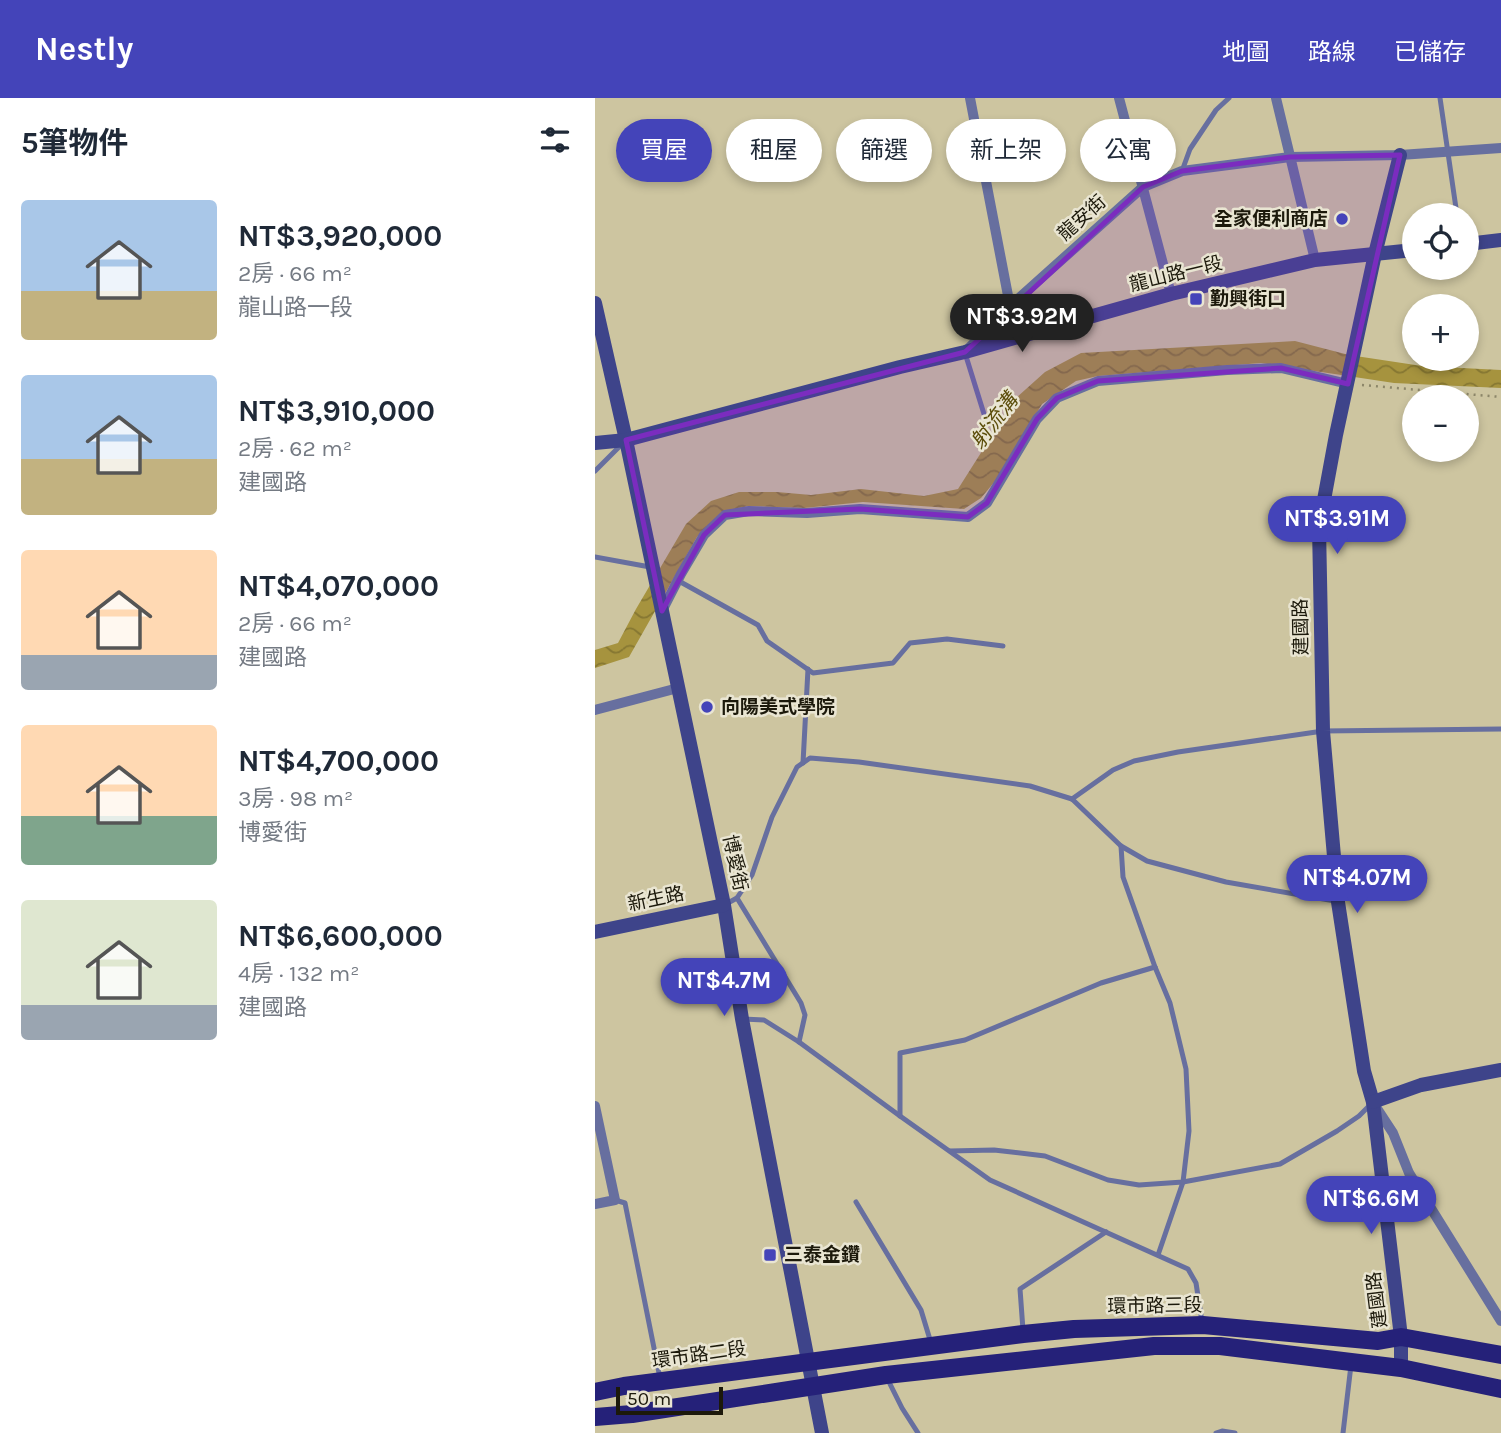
<!DOCTYPE html>
<html lang="zh-TW">
<head>
<meta charset="utf-8">
<style>
	body { margin:0; font-family:Karla,"Noto Sans TC",sans-serif; background:#f2f2f3; color:#1f2937; height:100vh; display:flex; flex-direction:column; font-size:26px; white-space:nowrap }
	* { box-sizing:border-box; margin:0 }
	p { font-size:23px; color:#747a83 }
	.icon { flex:none; width:38px; height:38px; fill:none; stroke:currentColor; stroke-width:2; stroke-linecap:round; stroke-linejoin:round }
	.map { position:relative; flex:1; overflow:hidden }
	.drawer { display:flex; flex-direction:column; background:#fff; width:595px }
	.drawer>* { flex:none }
	.top-card { position:absolute; left:21px; top:21px; width:665px; height:63px; display:flex; gap:14px }
	.fabs { position:absolute; left:807px; top:105px; display:grid; gap:14px }
	.fabs a { display:grid; place-items:center; width:77px; height:77px; border-radius:50%; background:#fff; box-shadow:0 4px 10px #0003; font-size:35px }
	.scale { position:absolute; left:21px; bottom:18px; width:107px; box-sizing:border-box; padding-left:7px; border:4px solid #1c190b; border-top:0; font-size:19px; line-height:24px; white-space:nowrap; color:#1c190b; -webkit-text-stroke:5px #e9e5d2; paint-order:stroke }
	.price { position:absolute; translate:-50% -60px; padding:0 16px; border-radius:24px; background:#4444b9; color:#fff; font-size:23px; line-height:46px; filter:drop-shadow(0 2px 4px #0008) }
	.price::after { content:''; position:absolute; left:50%; top:42px; width:21px; height:16px; margin-left:-10px; background:inherit; clip-path:polygon(0 0,100% 0,50% 100%) }
	.price.active { background:#222; color:#fff }
	ul { padding:0; list-style:none }
	li { display:flex; align-items:center; gap:21px; height:175px; padding:0 21px }
	li span { display:grid; place-items:center; flex:none; width:196px; height:140px; border-radius:7px; color:#555 }
	li>.icon { margin-inline-start:auto }
	span .icon { width:84px; height:84px; fill:#fffc; stroke-width:1 }
	li b { font-size:30px }
	h2 { display:flex; justify-content:space-between; align-items:center; height:84px; padding:0 21px; font-size:30px }
	.chip { padding:0 24px; border-radius:32px; background:#fff; box-shadow:0 4px 10px #0003; font-size:24px; line-height:63px }
	.chip.active { background:#4444b9; color:#fff }
	header { display:flex; align-items:center; gap:42px; box-sizing:border-box; height:98px; padding:0 35px; background:#4444b9; color:#fff }
	header strong { font-size:33px }
	nav { display:flex; gap:38px; margin-inline-start:auto; font-size:24px }
	main { display:flex; flex:1; min-height:0 }
	.map>svg:first-child { display:block }
	.water { fill:url(#water-waves) }
	.lines { fill:none; stroke-linecap:round; stroke-linejoin:round }
	.path { stroke:#8c8669; stroke-width:2.5; stroke-dasharray:2 5; stroke-linecap:butt }
	.lane { stroke:#676f9f; stroke-width:5 }
	.street { stroke:#676f9f; stroke-width:10 }
	.secondary { stroke:#3e448a; stroke-width:14 }
	.primary { stroke:#252179; stroke-width:18 }
	.marked { fill:#7b2cbf; fill-opacity:0.2; stroke:#7b2cbf; stroke-width:5; stroke-linejoin:round }
	.poi-dot { fill:#4444b9; stroke:#e9e5d2; stroke-width:2.5 }
	.labels { text-anchor:middle; dominant-baseline:central; stroke-width:5; stroke-linejoin:round; paint-order:stroke }
	.street-label { font-size:19px; fill:#1c190b; stroke:#e9e5d2 }
	.poi-label { font-size:19px; font-weight:bold; fill:#1c190b; stroke:#e9e5d2; text-anchor:start }
	.water-label { font-size:21px; font-style:italic; fill:#5c4e0b; stroke:#e9e5d2 }
</style>
</head>
<body>
<header>
<strong>Nestly</strong>
<nav><a>地圖</a><a>路線</a><a>已儲存</a></nav>
</header>
<main>
<section class="drawer">
<h2>5筆物件<svg class="icon" aria-label="filters" viewBox="0 0 24 24"><path d="M4 7h16M4 17h16"/><circle cx="9" cy="7" r="2"/><circle cx="15" cy="17" r="2"/></svg></h2>
<ul>
<li><span style="background:linear-gradient(#a9c7e8 65%,#c2b280 0)"><svg class="icon" aria-label="home" viewBox="0 0 24 24"><path d="M3 11l9-7 9 7M6 9v11h12V9"/></svg></span><div><b>NT$3,920,000</b><p>2房 · 66 m²</p><p>龍山路一段</p></div></li>
<li><span style="background:linear-gradient(#a9c7e8 60%,#c2b280 0)"><svg class="icon" aria-label="home" viewBox="0 0 24 24"><path d="M3 11l9-7 9 7M6 9v11h12V9"/></svg></span><div><b>NT$3,910,000</b><p>2房 · 62 m²</p><p>建國路</p></div></li>
<li><span style="background:linear-gradient(#ffd9b3 75%,#9aa5b1 0)"><svg class="icon" aria-label="home" viewBox="0 0 24 24"><path d="M3 11l9-7 9 7M6 9v11h12V9"/></svg></span><div><b>NT$4,070,000</b><p>2房 · 66 m²</p><p>建國路</p></div></li>
<li><span style="background:linear-gradient(#ffd9b3 65%,#7fa58c 0)"><svg class="icon" aria-label="home" viewBox="0 0 24 24"><path d="M3 11l9-7 9 7M6 9v11h12V9"/></svg></span><div><b>NT$4,700,000</b><p>3房 · 98 m²</p><p>博愛街</p></div></li>
<li><span style="background:linear-gradient(#dfe7d0 75%,#9aa5b1 0)"><svg class="icon" aria-label="home" viewBox="0 0 24 24"><path d="M3 11l9-7 9 7M6 9v11h12V9"/></svg></span><div><b>NT$6,600,000</b><p>4房 · 132 m²</p><p>建國路</p></div></li>
</ul>
</section>
<div class="map">
<svg width="906" height="1335" viewBox="0 0 906 1335">
	<defs>
		<pattern id="water-waves" width="16" height="10" patternUnits="userSpaceOnUse" patternTransform="scale(1.75)"><rect width="16" height="10" fill="#a6933e"/><path d="M0 5q4-4 8 0t8 0" fill="none" stroke="#867732"/></pattern>
	</defs>
	<rect width="100%" height="100%" fill="#cdc5a0"/>
	<!-- water -->
	<polygon class="water" points="700,243 754,257 827,268 906,272 906,290 799,285 666,265 503,278 481,283 447,306 406,376 386,400 369,411 268,404 209,410 153,408 126,415 102,439 34,559 0,570 0,552 23,545 41,511 91,426 116,403 144,394 182,394 216,397 266,391 329,398 363,391 420,301 450,274 486,255"/>
	<g class="lines">
		<!-- path -->
		<polyline class="path" points="767,287 906,299"/>
		<!-- lane -->
		<g class="lane">
			<polyline points="845,0 862,117"/>
			<polyline points="587,73 595,51 621,12 634,0"/>
			<polyline points="370,255 389,316"/>
			<polyline points="0,373 26,347"/>
			<polyline points="0,459 55,469"/>
			<polyline points="82,482 163,527 172,543 218,575 298,565 315,545 352,541 408,548"/>
			<polyline points="208,665 213,571"/>
			<polyline points="477,701 518,672 539,663 583,654 728,633 906,631"/>
			<polyline points="526,748 528,779 560,869 575,905 591,971 594,1033 588,1084 563,1157"/>
			<polyline points="142,800 206,905 210,917 204,944"/>
			<polyline points="131,806 142,800 157,777 177,719 202,669 215,660 264,664 435,688 477,701 526,748 552,763 631,784 740,803"/>
			<polyline points="148,921 169,922 204,944 305,1018 395,1082 593,1171 601,1185 607,1224"/>
			<polyline points="305,1018 305,955 370,942 506,885 560,869"/>
			<polyline points="355,1053 399,1052 450,1058 513,1082 544,1087 588,1084 685,1066 742,1033 764,1018 775,1007"/>
			<polyline points="20,1102 30,1105 65,1280"/>
			<polyline points="261,1104 326,1212 336,1245"/>
			<polyline points="428,1232 425,1191 511,1134"/>
			<polyline points="292,1280 307,1310 323,1335"/>
			<polyline points="621,1335 627,1333 640,1335"/>
			<polyline points="748,1335 756,1267"/>
		</g>
		<!-- street -->
		<g class="street">
			<polyline points="375,0 415,208"/>
			<polyline points="524,0 576,196"/>
			<polyline points="681,0 720,162"/>
			<polyline points="372,252 415,208 548,89 587,73 695,59 805,57 906,50"/>
			<polyline points="67,513 86,476 109,437 130,417 154,413 212,415 265,411 373,419 392,405 442,321 462,300 503,283 632,272 686,270 753,286"/>
			<polyline points="0,612 83,590"/>
			<polyline points="779,1006 798,1035 814,1075 906,1223"/>
			<polyline points="0,1008 20,1102 0,1106"/>
		</g>
		<!-- secondary -->
		<g class="secondary">
			<polyline points="805,57 780,156 741,337 724,429 728,633 743,804 769,973 778,1004 806,1239 806,1270"/>
			<polyline points="872,146 906,142"/>
			<polyline points="0,205 31,342 129,807 147,921 227,1335"/>
			<polyline points="0,345 31,342 305,269 370,254 576,196 720,162 819,152"/>
			<polyline points="0,834 129,807"/>
			<polyline points="778,1004 826,987 906,972"/>
		</g>
		<!-- primary -->
		<g class="primary">
			<polyline points="0,1294 29,1288 428,1236 479,1231 608,1227 783,1243 806,1239 906,1257"/>
			<polyline points="0,1319 37,1316 291,1277 559,1248 625,1248 756,1264 806,1270 906,1291"/>
		</g>
	</g>
	<!-- marked area -->
	<path class="marked" d="M805 57 753 286 686 270 503 283 462 300 442 321 392 405 373 419 265 411 130 417 109 437 67 513 31 342 370 254 548 89 587 73 695 59Z"/>
	<!-- markers -->
	<g class="poi-dot">
		<circle cx="747" cy="121" r="7"/>
		<rect x="594" y="194" width="14" height="14" rx="3.5"/>
		<circle cx="112" cy="609" r="7"/>
		<rect x="168" y="1150" width="14" height="14" rx="3.5"/>
	</g>
	<g class="labels">
		<!-- street labels -->
		<g class="street-label">
			<text transform="translate(487 120) rotate(-42)">龍安街</text>
			<text transform="translate(581 176) rotate(-14)">龍山路一段</text>
			<text transform="translate(706 529) rotate(-91)">建國路</text>
			<text transform="translate(140 765) rotate(78)">博愛街</text>
			<text transform="translate(61 801) rotate(-12)">新生路</text>
			<text transform="translate(782 1202) rotate(-97)">建國路</text>
			<text transform="translate(560 1208) rotate(-1)">環市路三段</text>
			<text transform="translate(104 1257) rotate(-8)">環市路二段</text>
		</g>
		<!-- poi labels -->
		<g class="poi-label">
			<text x="733" y="121" text-anchor="end">全家便利商店</text>
			<text x="615" y="201">勤興街口</text>
			<text x="126" y="609">向陽美式學院</text>
			<text x="189" y="1157">三泰金鑽</text>
		</g>
		<!-- water labels -->
		<g class="water-label">
			<text transform="translate(399 323) rotate(-53)">射流溝</text>
		</g>
	</g>
</svg>
<div class="fabs">
<a><svg class="icon" aria-label="locate" viewBox="0 0 24 24"><circle cx="12" cy="12" r="6"/><path d="M12 2v4M12 18v4M2 12h4M18 12h4"/></svg></a>
<a>+</a>
<a>−</a>
</div>
<div class="scale">50 m</div>
<b class="price active" style="left:427px;top:256px">NT$3.92M</b>
<b class="price" style="left:742px;top:458px">NT$3.91M</b>
<b class="price" style="left:762px;top:817px">NT$4.07M</b>
<b class="price" style="left:129px;top:920px">NT$4.7M</b>
<b class="price" style="left:776px;top:1138px">NT$6.6M</b>
<div class="top-card">
<a class="chip active">買屋</a>
<a class="chip">租屋</a>
<a class="chip">篩選</a>
<a class="chip">新上架</a>
<a class="chip">公寓</a>
</div>
</div>
</main>
</body>
</html>
